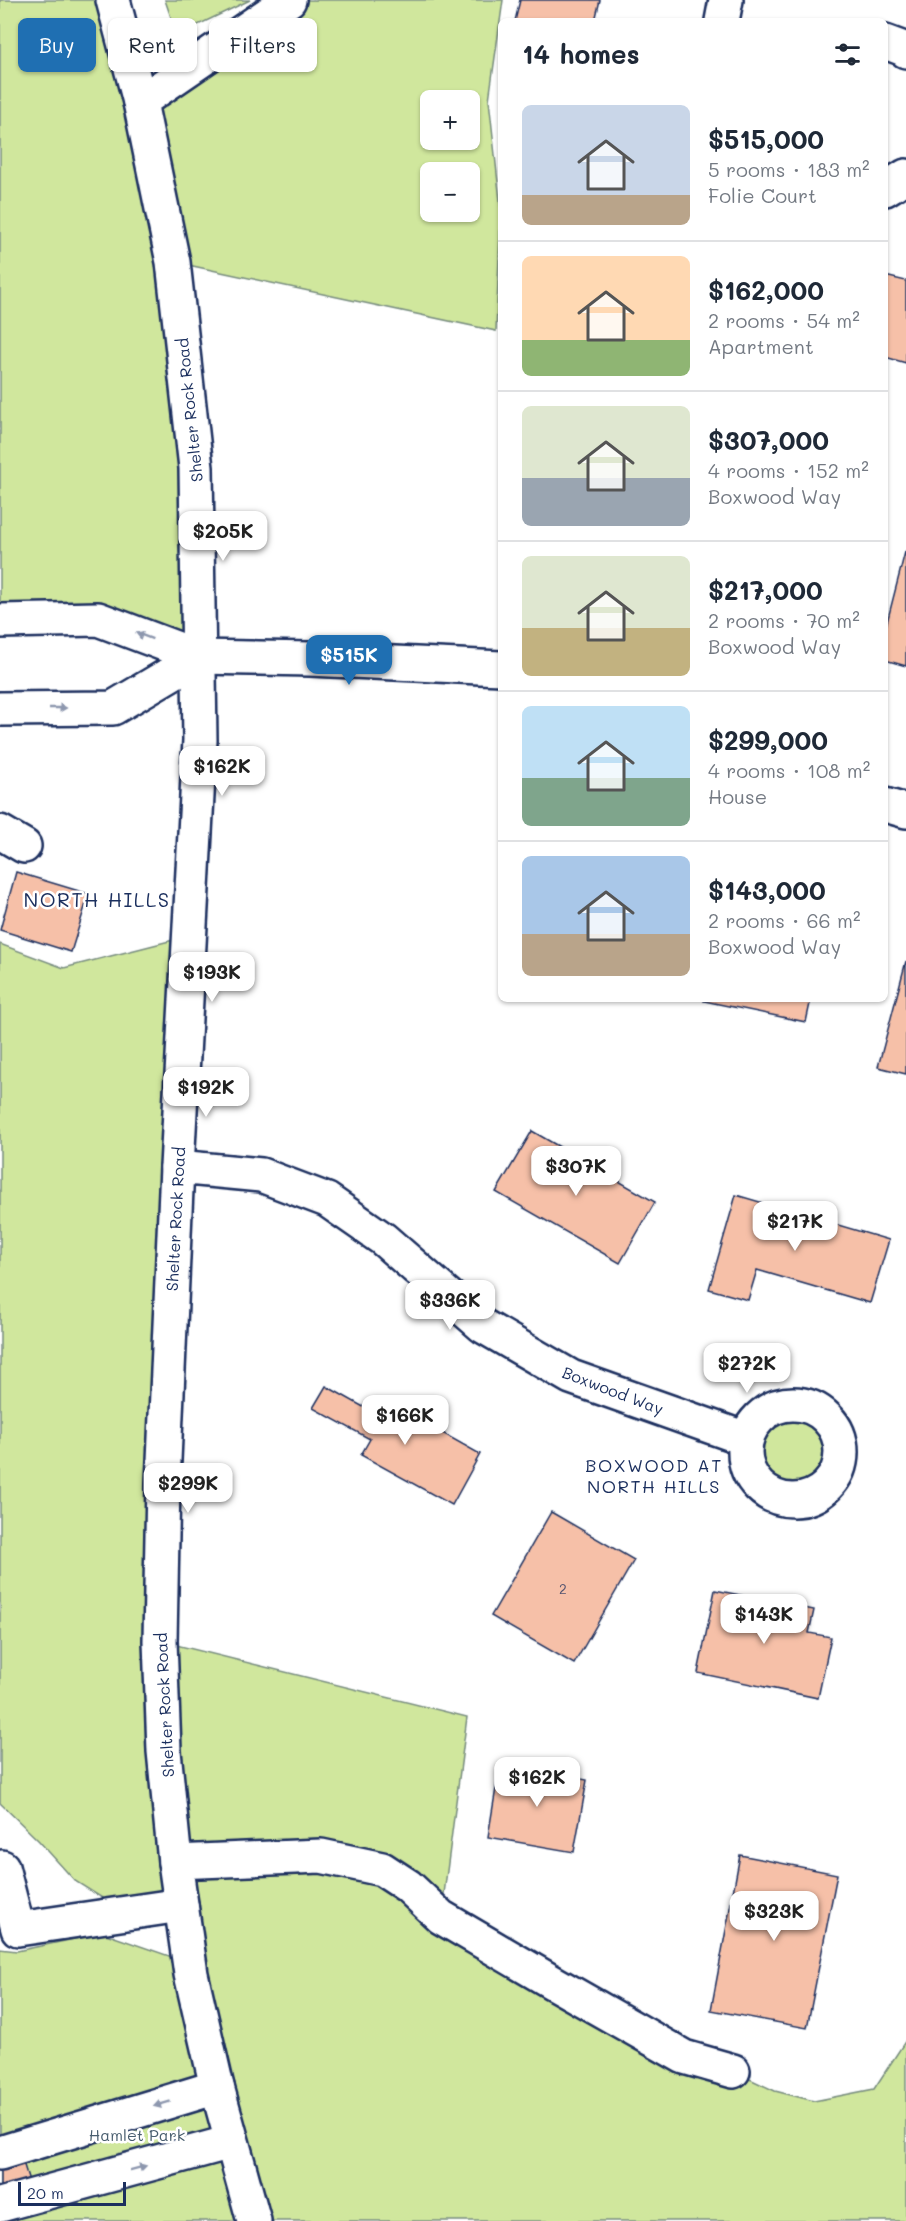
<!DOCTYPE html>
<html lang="en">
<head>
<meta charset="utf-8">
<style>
	body { margin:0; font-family:Mali,sans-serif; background:#f6f6f7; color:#1f2937; height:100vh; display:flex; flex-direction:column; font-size:22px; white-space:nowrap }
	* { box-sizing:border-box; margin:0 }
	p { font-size:20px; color:#747a83 }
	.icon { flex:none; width:33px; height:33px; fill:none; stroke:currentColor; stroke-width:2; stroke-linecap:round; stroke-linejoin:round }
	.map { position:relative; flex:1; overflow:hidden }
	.panel { position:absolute; left:498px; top:18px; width:390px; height:984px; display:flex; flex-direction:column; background:#fff; border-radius:9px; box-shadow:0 2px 4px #0004 }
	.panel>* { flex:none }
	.top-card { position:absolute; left:18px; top:18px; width:390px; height:54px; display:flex; gap:12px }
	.buttons { position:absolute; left:420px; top:90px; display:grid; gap:12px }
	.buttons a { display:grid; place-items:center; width:60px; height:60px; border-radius:9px; background:#fff; box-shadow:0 2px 4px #0004; font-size:30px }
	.scale { position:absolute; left:18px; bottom:15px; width:108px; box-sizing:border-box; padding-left:6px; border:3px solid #1b2f5e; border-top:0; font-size:16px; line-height:21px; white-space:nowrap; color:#1b2f5e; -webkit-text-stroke:4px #fff; paint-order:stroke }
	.price { position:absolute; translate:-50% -51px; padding:0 14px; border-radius:12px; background:#fff; color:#222; font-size:20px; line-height:39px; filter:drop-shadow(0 2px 3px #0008) }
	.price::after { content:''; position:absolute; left:50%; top:36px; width:18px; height:14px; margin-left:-9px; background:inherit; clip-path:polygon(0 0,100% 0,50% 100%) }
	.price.selected { background:#1f6fb2; color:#fff }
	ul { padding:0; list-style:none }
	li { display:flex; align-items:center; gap:18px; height:150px; padding:0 24px }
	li+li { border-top:2px solid #e0e1e3 }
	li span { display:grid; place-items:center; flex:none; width:168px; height:120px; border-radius:9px; color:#555 }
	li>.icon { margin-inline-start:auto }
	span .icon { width:72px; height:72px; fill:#fffc; stroke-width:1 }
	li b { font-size:26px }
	h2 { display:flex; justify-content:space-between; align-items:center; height:72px; padding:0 24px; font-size:26px }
	.chip { padding:0 21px; border-radius:9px; background:#fff; box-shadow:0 2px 4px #0004; font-size:21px; line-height:54px }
	.chip.selected { background:#1f6fb2; color:#fff }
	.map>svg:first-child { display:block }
	.green { fill:#d0e79d; stroke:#768b7e; stroke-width:1.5; fill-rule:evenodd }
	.building { fill:#f6c0a8; stroke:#1b2f5e; stroke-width:1.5 }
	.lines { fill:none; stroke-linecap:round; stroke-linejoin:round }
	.minor-casing { stroke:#1b2f5e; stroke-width:38 }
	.major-casing { stroke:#1b2f5e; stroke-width:38 }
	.minor { stroke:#fff; stroke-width:33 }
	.major { stroke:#fff; stroke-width:33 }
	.oneway { fill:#8d97ae }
	.labels { text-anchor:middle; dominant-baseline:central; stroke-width:5; stroke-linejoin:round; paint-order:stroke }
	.number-label { font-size:14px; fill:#525370 }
	.street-label { font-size:16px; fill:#1b2f5e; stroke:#fff }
	.park-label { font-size:16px; fill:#485d6e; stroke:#fff }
	.neighbourhood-label { font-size:18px; letter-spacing:1.5px; fill:#1b2f5e; stroke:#fff }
	.quarter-label { font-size:20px; letter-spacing:1.5px; fill:#1b2f5e; stroke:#fff }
</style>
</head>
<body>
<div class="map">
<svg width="906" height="2221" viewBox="0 0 906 2221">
	<rect width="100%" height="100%" fill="#fff"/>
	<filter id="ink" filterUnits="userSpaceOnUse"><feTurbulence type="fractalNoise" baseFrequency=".0167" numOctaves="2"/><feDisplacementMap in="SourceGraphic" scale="12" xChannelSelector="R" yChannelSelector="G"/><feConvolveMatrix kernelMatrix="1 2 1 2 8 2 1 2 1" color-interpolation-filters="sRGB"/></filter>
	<g filter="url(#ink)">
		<!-- green -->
		<g class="green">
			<path d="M0 0H113L140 101 289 0H503L489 100 501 210 496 331 174 262 199 657 98 619 0 621ZM430 100H470V140H430ZM430 172H470V212H430Z"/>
			<polygon points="165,0 250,0 177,35"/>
			<polygon points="189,936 160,1641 467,1717 441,1917 733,2071 775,2091 814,2101 874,2089 906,2040 906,2221 0,2221 0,1949 17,1951 103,1933 189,1963 180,1905 126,1913 75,1881 39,1841 0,1803 0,944 64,968"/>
			<circle cx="793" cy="1452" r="48"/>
		</g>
		<!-- building -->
		<g class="building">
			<polygon points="520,0 600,0 595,21 515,21"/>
			<polygon points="885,276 906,281 906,363 885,357"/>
			<polygon points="905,552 906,552 906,666 885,660 885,630"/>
			<polygon points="16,872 89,894 71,952 0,930"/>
			<polygon points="906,961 906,1074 878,1067"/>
			<polygon points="705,999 811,999 806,1022 704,1001"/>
			<polygon points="532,1131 655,1202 620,1263 496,1192"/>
			<polygon points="736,1195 889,1240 870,1303 757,1270 748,1300 709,1289"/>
			<polygon points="326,1386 383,1418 391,1404 480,1454 452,1505 361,1455 370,1439 313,1408"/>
			<polygon points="551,1512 634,1560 574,1664 491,1616"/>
			<polygon points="715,1590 814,1610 809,1633 831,1637 818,1698 698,1673"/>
			<polygon points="500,1764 587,1780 574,1852 488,1837"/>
			<polygon points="740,1855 837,1874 807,2028 711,2010"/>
			<polygon points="15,2137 36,2203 0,2197 0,2142"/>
		</g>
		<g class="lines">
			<!-- minor casing -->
			<g class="minor-casing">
				<g id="minor">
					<polyline points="722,21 726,0"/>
					<polyline points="885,42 904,49 906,51"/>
					<polyline points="140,102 289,0"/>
					<polyline points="885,189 906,176"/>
					<polyline points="0,621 98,619 199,657 310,659 501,668"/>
					<polyline points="0,709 113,708 199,657"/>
					<polyline points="885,805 906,811"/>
					<polyline points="0,832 24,846"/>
					<polyline points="177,1167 261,1175 327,1200 383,1239 483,1326 571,1377 746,1439"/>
					<circle cx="793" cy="1452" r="48"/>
					<polyline points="175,1862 321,1856 382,1869 408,1886 441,1917 552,1982 684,2057 733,2071"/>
					<polyline points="2,1867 18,1929 181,1905"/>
					<polyline points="0,2153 217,2087"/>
					<polyline points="0,2205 231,2142"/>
				</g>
			</g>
			<!-- major casing -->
			<g class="major-casing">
				<polyline id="major" points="113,0 140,102 173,262 196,468 200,740 177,1167 163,1483 160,1641 164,1751 175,1862 191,1974 217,2087 254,2221"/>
			</g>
			<!-- minor -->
			<use href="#minor" class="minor"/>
			<!-- major -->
			<use href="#major" class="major"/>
		</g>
		<!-- one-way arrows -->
		<defs><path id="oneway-solid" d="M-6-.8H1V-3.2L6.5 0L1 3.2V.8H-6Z" transform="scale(1.5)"/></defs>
		<g class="oneway">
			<use href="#oneway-solid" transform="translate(144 636) rotate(-159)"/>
			<use href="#oneway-solid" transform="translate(58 708)"/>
			<use href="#oneway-solid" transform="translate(162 2104) rotate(163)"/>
			<use href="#oneway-solid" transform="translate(138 2168) rotate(-15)"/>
		</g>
	</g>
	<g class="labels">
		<!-- number labels -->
		<g class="number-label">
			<text x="563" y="1588">2</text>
		</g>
		<!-- street labels -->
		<g class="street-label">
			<text transform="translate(189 410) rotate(-96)">Shelter Rock Road</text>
			<text transform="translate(175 1219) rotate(-87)">Shelter Rock Road</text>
			<text transform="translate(613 1390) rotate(21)">Boxwood Way</text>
			<text transform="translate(164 1705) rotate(-93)">Shelter Rock Road</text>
		</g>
		<!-- park labels -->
		<g class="park-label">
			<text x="137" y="2134">Hamlet Park</text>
		</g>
		<!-- neighbourhood labels -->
		<g class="neighbourhood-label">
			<text x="654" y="1465">BOXWOOD AT<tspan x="654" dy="21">NORTH HILLS</tspan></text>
		</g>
		<!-- quarter labels -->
		<g class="quarter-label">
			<text x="97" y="899">NORTH HILLS</text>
		</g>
	</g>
</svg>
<div class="buttons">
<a>+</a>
<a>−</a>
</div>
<div class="scale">20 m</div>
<b class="price" style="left:223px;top:562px">$205K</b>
<b class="price selected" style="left:349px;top:686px">$515K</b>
<b class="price" style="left:222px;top:797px">$162K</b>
<b class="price" style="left:212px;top:1003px">$193K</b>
<b class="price" style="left:206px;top:1118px">$192K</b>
<b class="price" style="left:576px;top:1197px">$307K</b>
<b class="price" style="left:795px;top:1252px">$217K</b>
<b class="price" style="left:450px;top:1331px">$336K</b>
<b class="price" style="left:747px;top:1394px">$272K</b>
<b class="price" style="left:405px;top:1446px">$166K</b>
<b class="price" style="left:188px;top:1514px">$299K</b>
<b class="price" style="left:764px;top:1645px">$143K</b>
<b class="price" style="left:537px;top:1808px">$162K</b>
<b class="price" style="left:774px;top:1942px">$323K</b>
<div class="top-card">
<a class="chip selected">Buy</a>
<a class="chip">Rent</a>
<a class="chip">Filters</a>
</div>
<section class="panel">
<h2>14 homes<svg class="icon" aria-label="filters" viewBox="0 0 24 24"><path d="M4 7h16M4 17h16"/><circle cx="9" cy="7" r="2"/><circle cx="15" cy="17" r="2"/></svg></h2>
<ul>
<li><span style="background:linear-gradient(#c9d6e8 75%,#b9a48a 0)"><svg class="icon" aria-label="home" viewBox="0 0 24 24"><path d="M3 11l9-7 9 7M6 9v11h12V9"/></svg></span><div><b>$515,000</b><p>5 rooms · 183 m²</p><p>Folie Court</p></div></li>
<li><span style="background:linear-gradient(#ffd9b3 70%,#8fb573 0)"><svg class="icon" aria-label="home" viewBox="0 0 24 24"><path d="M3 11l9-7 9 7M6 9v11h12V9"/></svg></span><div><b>$162,000</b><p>2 rooms · 54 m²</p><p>Apartment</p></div></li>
<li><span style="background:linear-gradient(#dfe7d0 60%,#9aa5b1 0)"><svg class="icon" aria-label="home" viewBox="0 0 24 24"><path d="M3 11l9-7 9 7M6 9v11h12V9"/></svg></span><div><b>$307,000</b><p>4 rooms · 152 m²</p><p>Boxwood Way</p></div></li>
<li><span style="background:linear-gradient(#dfe7d0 60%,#c2b280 0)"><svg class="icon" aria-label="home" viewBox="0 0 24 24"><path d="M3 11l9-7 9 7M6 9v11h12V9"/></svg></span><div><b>$217,000</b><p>2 rooms · 70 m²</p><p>Boxwood Way</p></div></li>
<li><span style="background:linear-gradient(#bfe0f5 60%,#7fa58c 0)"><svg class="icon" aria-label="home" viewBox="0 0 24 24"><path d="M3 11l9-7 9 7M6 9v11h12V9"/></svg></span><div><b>$299,000</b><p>4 rooms · 108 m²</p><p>House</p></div></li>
<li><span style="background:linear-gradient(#a9c7e8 65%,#b9a48a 0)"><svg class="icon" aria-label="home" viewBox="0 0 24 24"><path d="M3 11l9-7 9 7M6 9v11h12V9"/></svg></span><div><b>$143,000</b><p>2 rooms · 66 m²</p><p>Boxwood Way</p></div></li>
</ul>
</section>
</div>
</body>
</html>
